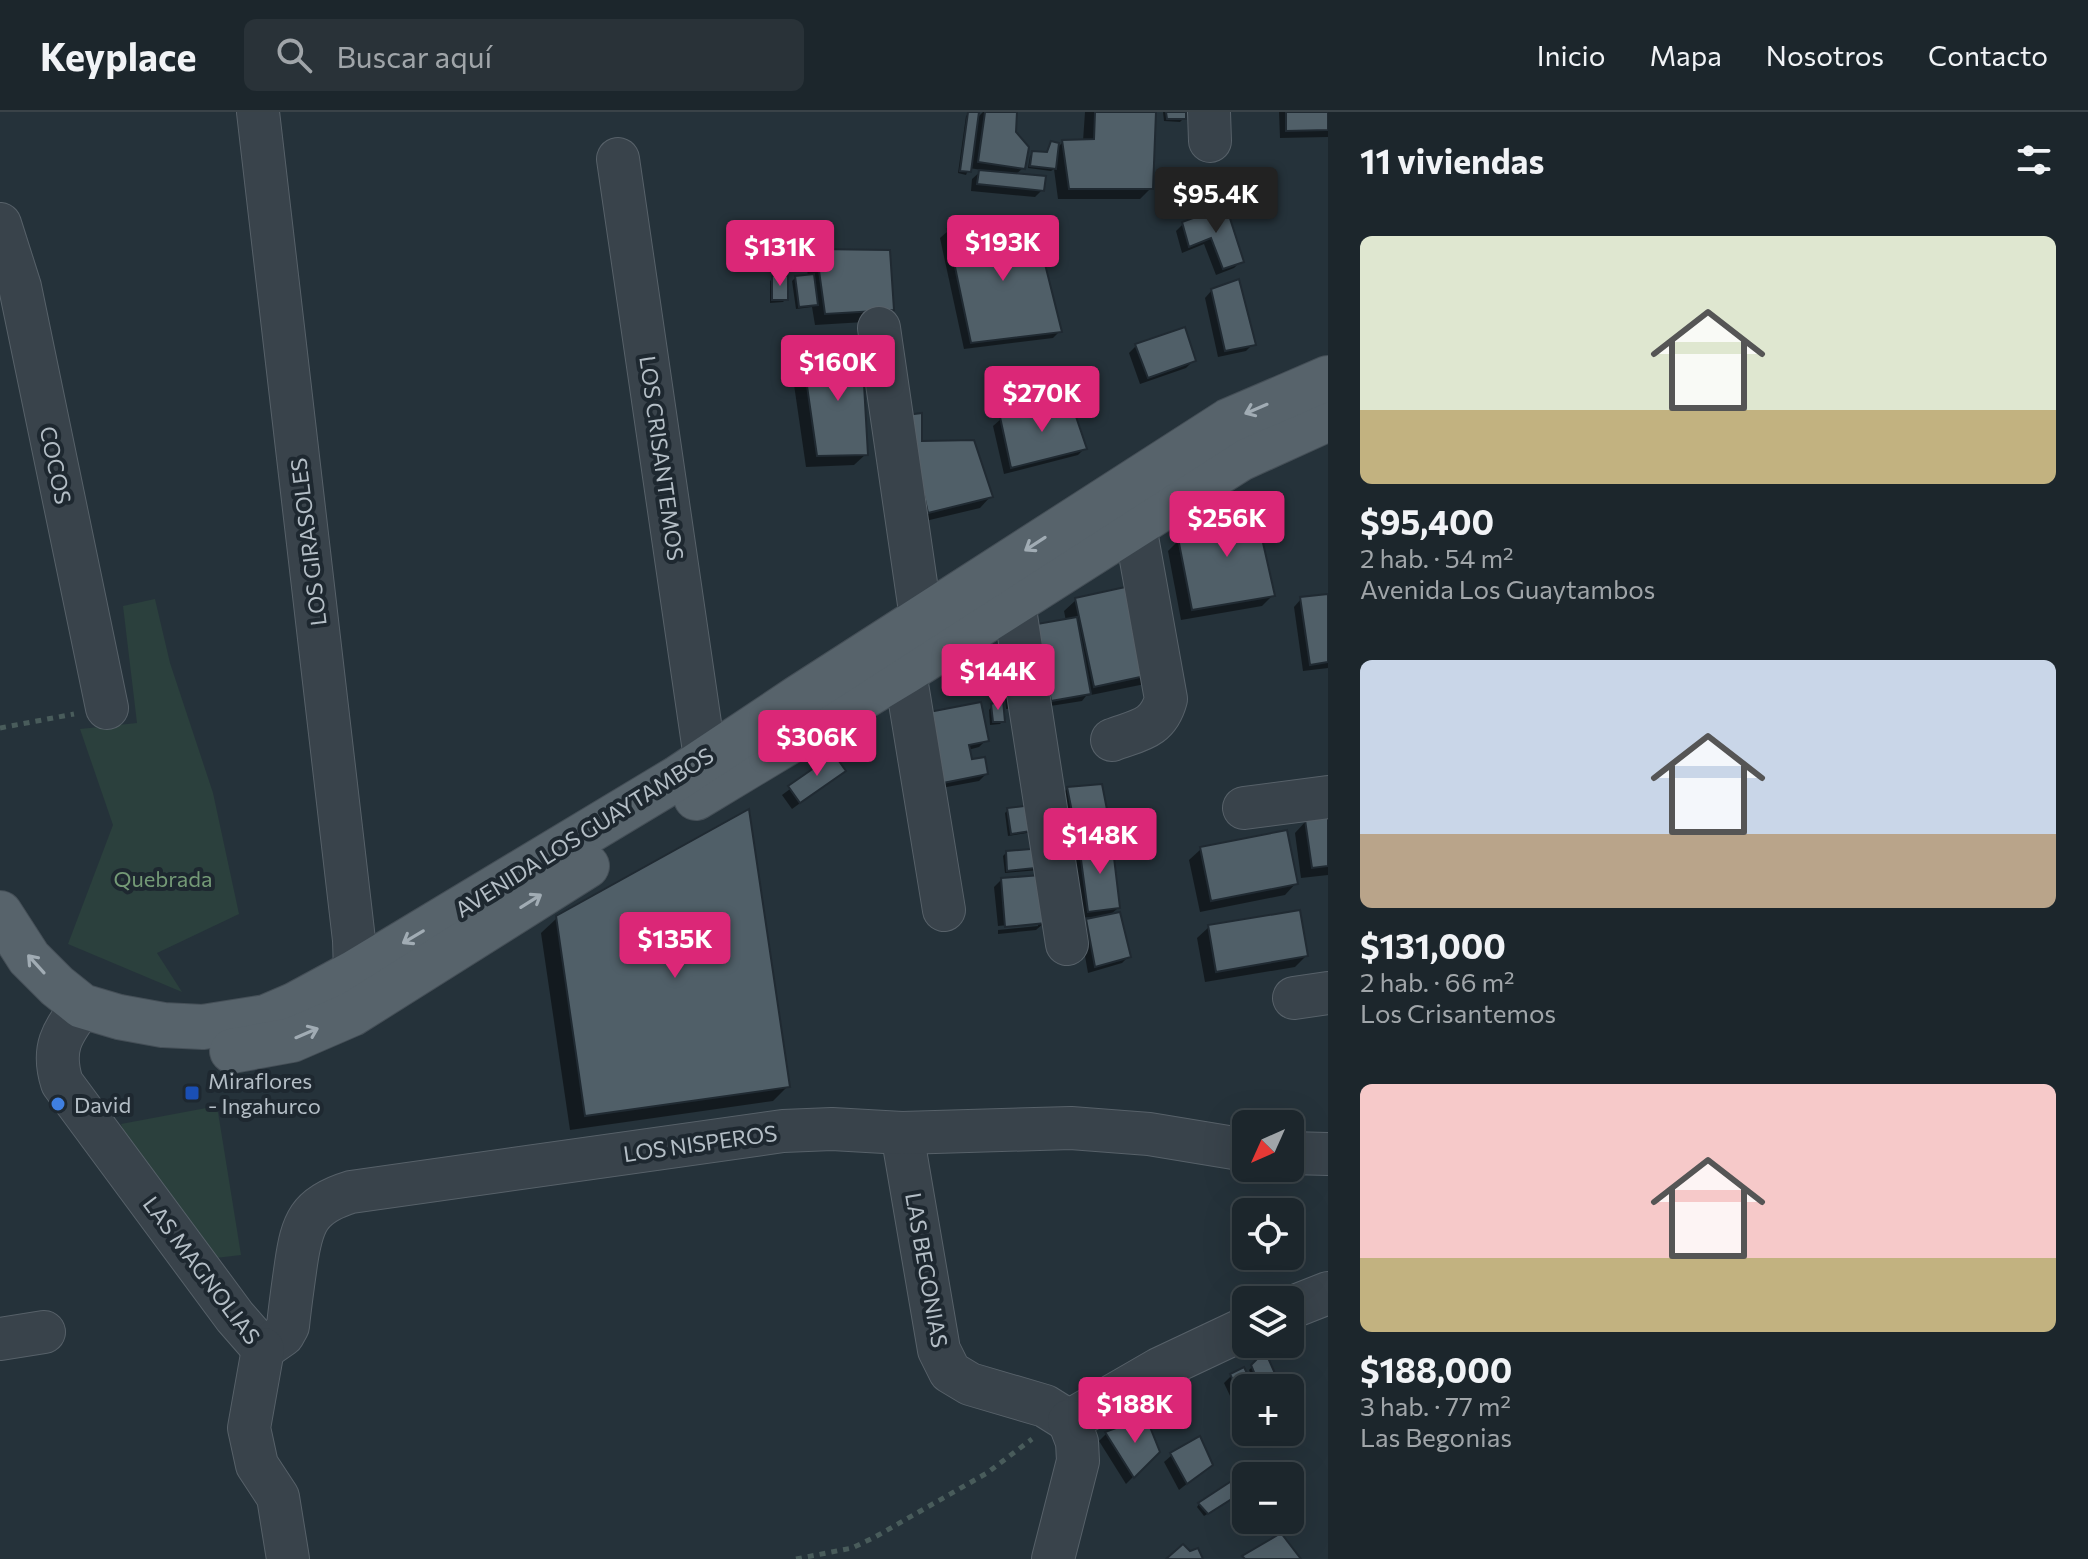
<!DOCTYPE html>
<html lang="es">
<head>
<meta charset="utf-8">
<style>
	body { margin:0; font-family:Commissioner,sans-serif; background:#293238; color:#f1f3f6; height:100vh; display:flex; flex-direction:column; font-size:30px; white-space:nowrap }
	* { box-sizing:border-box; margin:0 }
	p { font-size:26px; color:#a0a5a9 }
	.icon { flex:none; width:44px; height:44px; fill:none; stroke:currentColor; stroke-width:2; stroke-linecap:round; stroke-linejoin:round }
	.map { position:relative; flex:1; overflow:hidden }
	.details { display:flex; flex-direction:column; background:#1c262c; width:760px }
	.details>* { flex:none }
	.needle { width:52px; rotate:225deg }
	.buttons { position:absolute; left:1232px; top:998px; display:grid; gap:16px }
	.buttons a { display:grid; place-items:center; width:72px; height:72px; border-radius:12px; background:#1c262c; box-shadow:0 8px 32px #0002,0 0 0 2px #3a4348; font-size:40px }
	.price { position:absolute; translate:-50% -68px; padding:0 18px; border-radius:8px; background:#db2777; color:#fff; font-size:26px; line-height:52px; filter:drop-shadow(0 2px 4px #0008) }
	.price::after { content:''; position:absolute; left:50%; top:48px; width:24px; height:18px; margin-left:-12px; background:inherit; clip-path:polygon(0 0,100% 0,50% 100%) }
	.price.on { background:#222; color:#fff }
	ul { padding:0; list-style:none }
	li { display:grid; align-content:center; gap:16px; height:424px; padding:0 32px }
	li span { display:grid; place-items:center; height:248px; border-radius:12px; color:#555 }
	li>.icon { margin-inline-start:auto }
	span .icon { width:144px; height:144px; fill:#fffc; stroke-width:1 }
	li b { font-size:34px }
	h2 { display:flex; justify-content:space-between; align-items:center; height:96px; padding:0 32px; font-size:34px }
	header { display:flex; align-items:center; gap:48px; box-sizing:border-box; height:112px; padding:0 40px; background:#1c262c; border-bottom:2px solid #3a4348 }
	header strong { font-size:38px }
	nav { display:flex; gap:44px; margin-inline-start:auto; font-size:28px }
	.search { width:560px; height:72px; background:#293238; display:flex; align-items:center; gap:20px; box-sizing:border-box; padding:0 28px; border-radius:12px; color:#a0a5a9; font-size:30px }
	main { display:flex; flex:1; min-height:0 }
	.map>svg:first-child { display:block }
	.green { fill:#2b403d }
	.shadow { fill:#0007 }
	.building { fill:#505f68; stroke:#202a32; stroke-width:2 }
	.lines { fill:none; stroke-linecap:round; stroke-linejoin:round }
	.minor-casing { stroke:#576169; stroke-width:44 }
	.major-casing { stroke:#454f57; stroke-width:46 }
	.path { stroke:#495c5b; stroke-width:5; stroke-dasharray:6 6; stroke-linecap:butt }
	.minor { stroke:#39434b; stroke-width:42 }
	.major { stroke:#57636b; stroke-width:44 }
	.oneway { stroke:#a1acb4 }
	.transit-dot { fill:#1a4fb4; stroke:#1e2830; stroke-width:3 }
	.shop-dot { fill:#3f7fe0; stroke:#1e2830; stroke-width:3 }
	.labels { text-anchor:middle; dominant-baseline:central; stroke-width:8; stroke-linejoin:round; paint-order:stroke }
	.street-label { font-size:22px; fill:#b4bec6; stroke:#1e2830 }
	.park-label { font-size:22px; fill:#749a76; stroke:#1e2830 }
	.poi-label { font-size:22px; fill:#b4bec6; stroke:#1e2830; text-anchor:start }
</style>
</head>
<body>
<header>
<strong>Keyplace</strong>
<div class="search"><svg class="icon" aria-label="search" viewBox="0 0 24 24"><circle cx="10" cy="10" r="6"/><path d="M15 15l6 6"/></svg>Buscar aquí</div>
<nav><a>Inicio</a><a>Mapa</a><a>Nosotros</a><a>Contacto</a></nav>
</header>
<main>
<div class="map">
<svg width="1328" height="1447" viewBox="0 0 1328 1447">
	<rect width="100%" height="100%" fill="#25323a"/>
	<!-- green -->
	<g class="green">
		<polygon points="155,487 170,551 213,681 239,802 157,841 182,880 68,832 113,713 80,617 137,611 123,494"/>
		<polygon points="217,994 241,1143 207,1147 132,1045 121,1012"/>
	</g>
	<!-- shadow -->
	<g class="shadow">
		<polygon points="983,0 1015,0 1014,21 1023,56 1015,63 1042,78 1035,85 971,79 972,67 982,58 969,56 966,63 958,61 966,4 969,1 976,7"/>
		<polygon points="1085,0 1154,0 1151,76 1140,87 1058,87 1054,57 1051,59 1028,56 1030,44 1033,41 1045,42 1051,31 1056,37 1063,30 1083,29"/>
		<polygon points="1163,0 1184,0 1184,6 1180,10 1164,9"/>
		<polygon points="1279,0 1328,0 1328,25 1280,26"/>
		<polygon points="1225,97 1241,149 1234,156 1216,163 1204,132 1182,141 1176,119 1183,112"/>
		<polygon points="948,119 1060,219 1053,226 964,237 940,126"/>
		<polygon points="817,139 892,197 881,209 815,213 812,195 796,197 792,169 795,166 808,164 806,151"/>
		<polygon points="773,166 786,187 783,190 770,191 770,169"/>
		<polygon points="1212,178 1253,232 1246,239 1218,245 1205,186"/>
		<polygon points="1136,234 1193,249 1186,256 1140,272 1129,241"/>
		<polygon points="804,248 866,342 854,353 806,355 792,259"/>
		<polygon points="1001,307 1085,336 1078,343 1004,362 993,314"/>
		<polygon points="920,331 991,384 980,396 917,411"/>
		<polygon points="1179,428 1273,483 1262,494 1181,508 1168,439"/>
		<polygon points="1138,475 1145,572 1086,584 1082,589 1044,595 1031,521 1066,509 1064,499 1076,488"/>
		<polygon points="1328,484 1328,556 1303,559 1294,495 1301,487"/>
		<polygon points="1007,570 1015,596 1006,597 1004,574"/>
		<polygon points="992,594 1003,609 1000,612 990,613 989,598"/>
		<polygon points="922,609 986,628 979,635 968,638 970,650 986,662 979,669 936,677"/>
		<polygon points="833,645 844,659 792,697 782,683"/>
		<polygon points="1067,677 1108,712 1101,720 1069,726 1060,684"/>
		<polygon points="1008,698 1039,719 1008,724 1005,701"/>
		<polygon points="1328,707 1328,763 1301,766 1295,721 1306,709"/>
		<polygon points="1080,735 1118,796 1109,804 1129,844 1122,851 1088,861 1080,816 1091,805 1081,806 1073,742"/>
		<polygon points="1201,737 1296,771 1285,783 1200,800 1189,748"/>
		<polygon points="1006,741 1039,758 1005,761 1003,744"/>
		<polygon points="1001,768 1044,811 1036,818 998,822 998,818 1038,814 1038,810 998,814 994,775"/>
		<polygon points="557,806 788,974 773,989 570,1018 541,821"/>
		<polygon points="1209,815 1306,844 1295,855 1205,870 1197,826"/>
		<polygon points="1265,1243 1271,1268 1257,1276 1249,1258"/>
		<polygon points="1231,1264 1252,1276 1246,1276 1246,1318 1224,1271"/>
		<polygon points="1247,1320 1284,1320 1254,1335"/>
		<polygon points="1106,1322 1158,1340 1126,1372 1099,1329"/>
		<polygon points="1172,1343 1211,1353 1179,1378 1164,1350"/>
		<polygon points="1236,1384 1204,1404 1197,1395 1199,1392"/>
	</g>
	<!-- building -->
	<g class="building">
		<polygon points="968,0 979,0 971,60 960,59"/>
		<polygon points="985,0 1017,0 1016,20 1029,35 1025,57 978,50"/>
		<polygon points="1095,0 1156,0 1153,77 1069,77 1062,28 1094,27"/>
		<polygon points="1166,0 1186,0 1186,7 1167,7"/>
		<polygon points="1286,0 1328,0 1328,18 1286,19"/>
		<polygon points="1051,29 1059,31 1056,57 1030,54 1032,39 1047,40"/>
		<polygon points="979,58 1046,64 1044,79 977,72"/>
		<polygon points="1226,94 1244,150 1223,157 1211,126 1189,135 1182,110"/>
		<polygon points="1036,116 1062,220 971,231 947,117"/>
		<polygon points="816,137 890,138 894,198 825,202"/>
		<polygon points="814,162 818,193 799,195 795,164"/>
		<rect x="772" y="164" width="16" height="24"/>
		<polygon points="1239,167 1256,233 1225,239 1211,177"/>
		<polygon points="1185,215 1196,249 1148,266 1135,232"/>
		<polygon points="862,237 868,343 817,344 803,246"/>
		<polygon points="1070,287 1087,337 1011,356 1000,305"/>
		<polygon points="922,301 922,329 974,328 993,385 928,401 906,303"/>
		<polygon points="1252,382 1275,484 1192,498 1178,426"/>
		<polygon points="1139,472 1159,561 1094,575 1075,486"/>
		<polygon points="1328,482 1328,550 1310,553 1300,485"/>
		<polygon points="1077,505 1091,582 1051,589 1037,512"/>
		<polygon points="1003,588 1005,610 993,610 991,592"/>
		<polygon points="981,590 989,629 969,633 972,647 985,645 988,662 943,671 929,600"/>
		<polygon points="834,642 846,659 800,691 788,674"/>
		<polygon points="1102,672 1110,713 1076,720 1067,675"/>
		<polygon points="1041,692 1044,717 1011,722 1007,696"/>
		<polygon points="749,697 790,975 585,1004 556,804"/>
		<polygon points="1328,705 1328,754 1312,756 1305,708"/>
		<polygon points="1287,718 1298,772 1211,789 1200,735"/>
		<polygon points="1112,729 1120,796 1088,800 1079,733"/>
		<polygon points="1043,736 1045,755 1007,759 1006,739"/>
		<polygon points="1041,763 1046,811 1005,815 1001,766"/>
		<polygon points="1300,798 1308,844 1216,860 1208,813"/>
		<polygon points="1120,800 1131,845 1095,855 1086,807"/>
		<polygon points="1265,1239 1277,1266 1260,1275 1251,1253"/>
		<polygon points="1244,1255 1254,1276 1246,1276 1246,1296 1230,1262"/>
		<polygon points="1146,1305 1160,1340 1134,1366 1105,1320"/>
		<polygon points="1257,1320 1281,1320 1262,1329"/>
		<polygon points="1200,1324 1213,1353 1187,1372 1170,1341"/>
		<polygon points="1230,1370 1241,1381 1208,1402 1198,1391"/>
		<polygon points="1281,1421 1301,1447 1245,1447 1242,1444"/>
		<polygon points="1183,1432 1190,1439 1198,1436 1203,1447 1166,1447"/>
	</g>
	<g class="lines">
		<!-- minor casing -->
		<g class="minor-casing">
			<g id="minor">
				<polyline points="258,0 354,828 355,860"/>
				<polyline points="1209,0 1210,29"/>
				<polyline points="618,47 705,646"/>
				<polyline points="0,112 20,175 107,596"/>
				<polyline points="879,216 921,506"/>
				<polyline points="1014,491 1067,832"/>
				<polyline points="905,560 944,798"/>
				<path d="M1112 628C1139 618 1158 617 1166 587L1135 414"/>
				<polyline points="1244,696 1328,685"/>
				<polyline points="1294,886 1328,881"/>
				<path d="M82 894C62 921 51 936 62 971L235 1205 263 1237"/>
				<polyline points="902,1021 939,1238 950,1260 970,1272 1045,1294 1069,1309"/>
				<polyline points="1290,1041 1328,1042"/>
				<polyline points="1290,1196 1328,1181"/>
				<polyline points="0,1227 44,1220"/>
				<path d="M263 1237 283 1223 288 1214C290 1194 293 1173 296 1152 302 1111 308 1093 351 1080L783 1019 832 1017 902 1021 1071 1016 1149 1022 1246 1038"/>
				<polyline points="263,1237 249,1316 257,1353 278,1385 288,1447"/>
				<polyline points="1069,1309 1159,1257 1246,1216"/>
				<polyline points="1053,1447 1078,1349 1077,1330 1069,1309"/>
			</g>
		</g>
		<!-- major casing -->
		<g class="major-casing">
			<g id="major">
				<polyline points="696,686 905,560 1240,347 1328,307"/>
				<polyline points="0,801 29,846 57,874 82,894 119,905 163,913 203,915 266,905 294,893 355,860 679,665 799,585 1228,309 1328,266"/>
				<polyline points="232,939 292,928 352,902 587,754"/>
			</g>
		</g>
		<!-- path -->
		<g class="path">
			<polyline points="0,616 74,602"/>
			<polyline points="796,1447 852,1436 875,1425 987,1361 1032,1327"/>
		</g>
		<!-- minor -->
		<use href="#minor" class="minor"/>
		<!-- major -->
		<use href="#major" class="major"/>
	</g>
	<!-- one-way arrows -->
	<defs><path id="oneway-shaft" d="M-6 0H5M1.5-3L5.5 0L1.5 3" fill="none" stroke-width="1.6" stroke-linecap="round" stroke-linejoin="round" transform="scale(2)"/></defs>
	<g class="oneway">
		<use href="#oneway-shaft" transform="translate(1256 297) rotate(157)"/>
		<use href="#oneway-shaft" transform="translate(1035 432) rotate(147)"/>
		<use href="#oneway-shaft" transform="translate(531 789) rotate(-32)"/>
		<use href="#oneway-shaft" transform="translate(413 825) rotate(149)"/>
		<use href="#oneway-shaft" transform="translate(36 852) rotate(-132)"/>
		<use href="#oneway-shaft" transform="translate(307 921) rotate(-23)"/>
	</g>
	<!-- markers -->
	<rect class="transit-dot" x="184" y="973" width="16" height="16" rx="4"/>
	<circle class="shop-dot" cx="58" cy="992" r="8"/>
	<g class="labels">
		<!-- street labels -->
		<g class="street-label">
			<text transform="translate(662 346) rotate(82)">LOS CRISANTEMOS</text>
			<text transform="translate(56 353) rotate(78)">COCOS</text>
			<text transform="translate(308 430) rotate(-97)">LOS GIRASOLES</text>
			<text transform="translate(584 720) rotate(-32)">AVENIDA LOS GUAYTAMBOS</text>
			<text transform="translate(700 1031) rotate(-8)">LOS NISPEROS</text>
			<text transform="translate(202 1158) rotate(53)">LAS MAGNOLIAS</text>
			<text transform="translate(927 1158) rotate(80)">LAS BEGONIAS</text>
		</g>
		<!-- park labels -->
		<g class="park-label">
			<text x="163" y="766">Quebrada</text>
		</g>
		<!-- poi labels -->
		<g class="poi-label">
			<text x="208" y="968">Miraflores<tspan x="208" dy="25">- Ingahurco</tspan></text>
			<text x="74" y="992">David</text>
		</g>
	</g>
</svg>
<div class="buttons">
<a><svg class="needle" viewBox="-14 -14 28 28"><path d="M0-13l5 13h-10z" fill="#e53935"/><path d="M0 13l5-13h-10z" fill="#a0a5a9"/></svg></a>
<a><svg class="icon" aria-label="locate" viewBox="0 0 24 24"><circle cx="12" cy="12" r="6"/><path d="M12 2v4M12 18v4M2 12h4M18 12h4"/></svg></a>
<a><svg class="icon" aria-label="layers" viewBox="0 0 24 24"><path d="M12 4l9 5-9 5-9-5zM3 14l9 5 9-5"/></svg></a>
<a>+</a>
<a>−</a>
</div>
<b class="price on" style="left:1216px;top:123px">$95.4K</b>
<b class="price" style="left:1003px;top:171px">$193K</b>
<b class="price" style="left:780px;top:176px">$131K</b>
<b class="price" style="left:838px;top:291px">$160K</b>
<b class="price" style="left:1042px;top:322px">$270K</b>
<b class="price" style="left:1227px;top:447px">$256K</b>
<b class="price" style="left:998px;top:600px">$144K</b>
<b class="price" style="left:817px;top:666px">$306K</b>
<b class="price" style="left:1100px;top:764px">$148K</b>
<b class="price" style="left:675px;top:868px">$135K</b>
<b class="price" style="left:1135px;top:1333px">$188K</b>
</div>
<section class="details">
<h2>11 viviendas<svg class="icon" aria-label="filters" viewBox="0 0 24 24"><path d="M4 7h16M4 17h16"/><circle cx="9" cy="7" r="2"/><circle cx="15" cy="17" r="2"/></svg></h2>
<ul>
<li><span style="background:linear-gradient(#dfe7d0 70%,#c2b280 0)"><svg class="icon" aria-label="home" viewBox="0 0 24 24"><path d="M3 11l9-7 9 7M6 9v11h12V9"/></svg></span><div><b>$95,400</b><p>2 hab. · 54 m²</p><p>Avenida Los Guaytambos</p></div></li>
<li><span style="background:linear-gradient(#c9d6e8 70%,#b9a48a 0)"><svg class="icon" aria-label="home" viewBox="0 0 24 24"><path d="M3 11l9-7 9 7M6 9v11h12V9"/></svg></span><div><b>$131,000</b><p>2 hab. · 66 m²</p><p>Los Crisantemos</p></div></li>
<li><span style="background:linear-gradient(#f6c9c9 70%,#c2b280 0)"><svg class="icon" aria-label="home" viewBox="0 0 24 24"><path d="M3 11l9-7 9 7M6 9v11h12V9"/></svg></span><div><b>$188,000</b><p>3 hab. · 77 m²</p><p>Las Begonias</p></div></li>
</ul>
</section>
</main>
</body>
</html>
